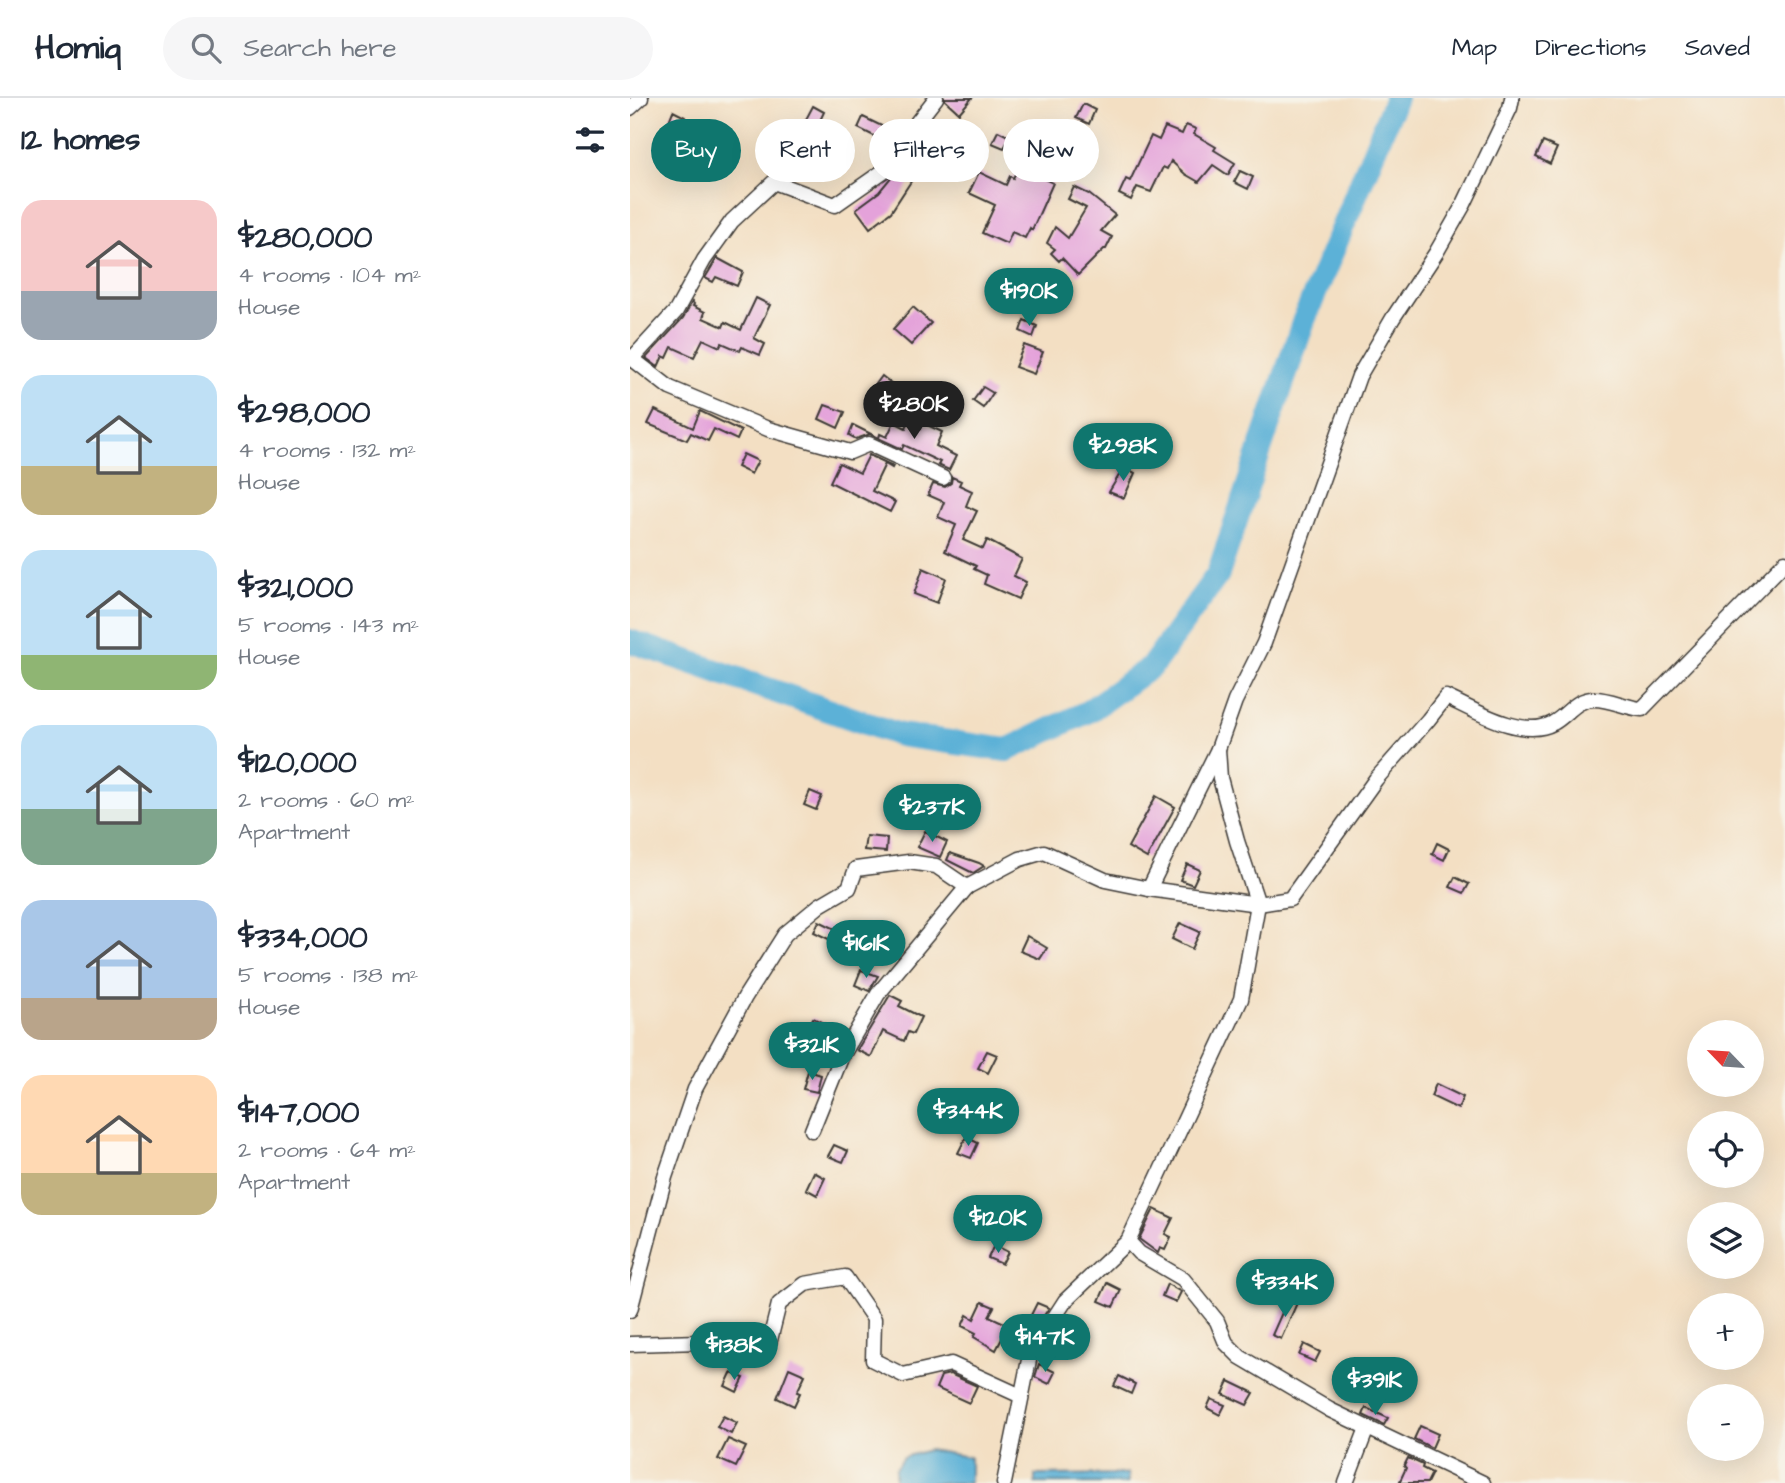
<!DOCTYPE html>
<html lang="en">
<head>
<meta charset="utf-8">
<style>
	body { margin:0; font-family:"Architects Daughter",sans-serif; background:#f6f6f7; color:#1f2937; height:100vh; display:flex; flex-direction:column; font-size:26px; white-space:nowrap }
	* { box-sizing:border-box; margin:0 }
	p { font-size:23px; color:#747a83 }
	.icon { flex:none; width:38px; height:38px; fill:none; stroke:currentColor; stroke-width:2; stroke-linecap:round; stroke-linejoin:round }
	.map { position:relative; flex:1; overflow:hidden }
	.sheet { display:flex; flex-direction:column; background:#fff; width:630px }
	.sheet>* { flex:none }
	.hud { position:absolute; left:21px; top:21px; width:665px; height:63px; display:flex; gap:14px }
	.needle { width:46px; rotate:295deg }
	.controls { position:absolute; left:1057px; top:922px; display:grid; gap:14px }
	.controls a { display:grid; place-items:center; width:77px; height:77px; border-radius:50%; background:#fff; box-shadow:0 7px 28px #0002; font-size:35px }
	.price { position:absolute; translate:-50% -60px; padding:0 16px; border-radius:24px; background:#0f766e; color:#fff; font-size:23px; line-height:46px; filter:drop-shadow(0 2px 4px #0008) }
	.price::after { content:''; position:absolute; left:50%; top:42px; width:21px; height:16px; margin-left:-10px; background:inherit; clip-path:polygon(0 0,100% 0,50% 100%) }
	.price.selected { background:#222; color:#fff }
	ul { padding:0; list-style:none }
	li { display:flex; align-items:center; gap:21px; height:175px; padding:0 21px }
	li span { display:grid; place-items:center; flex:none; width:196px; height:140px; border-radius:21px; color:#555 }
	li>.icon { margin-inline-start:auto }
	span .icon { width:84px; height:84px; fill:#fffc; stroke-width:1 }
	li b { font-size:30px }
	h2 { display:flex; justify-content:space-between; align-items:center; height:84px; padding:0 21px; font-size:30px }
	.chip { padding:0 24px; border-radius:32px; background:#fff; box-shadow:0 7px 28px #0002; font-size:24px; line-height:63px }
	.chip.selected { background:#0f766e; color:#fff }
	header { display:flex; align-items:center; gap:42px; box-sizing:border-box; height:98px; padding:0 35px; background:#fff; border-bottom:2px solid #e0e1e3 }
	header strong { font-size:33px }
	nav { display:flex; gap:38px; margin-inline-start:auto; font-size:24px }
	.search { width:490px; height:63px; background:#f6f6f7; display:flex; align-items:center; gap:18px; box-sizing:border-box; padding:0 24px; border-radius:38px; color:#747a83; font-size:26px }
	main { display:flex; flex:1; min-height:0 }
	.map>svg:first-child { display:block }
	.water { fill:#5bb1d7; stroke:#3c667a; stroke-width:2 }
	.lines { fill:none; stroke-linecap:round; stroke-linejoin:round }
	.river { stroke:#5bb1d7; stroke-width:24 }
	.building { fill:#e4a2da }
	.minor-casing { stroke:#3c3935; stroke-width:17 }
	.minor { stroke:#fff; stroke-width:14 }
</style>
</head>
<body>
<header>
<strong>Homiq</strong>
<div class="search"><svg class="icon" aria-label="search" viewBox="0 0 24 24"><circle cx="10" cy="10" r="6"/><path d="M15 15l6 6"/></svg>Search here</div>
<nav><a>Map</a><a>Directions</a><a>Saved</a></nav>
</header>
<main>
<section class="sheet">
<h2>12 homes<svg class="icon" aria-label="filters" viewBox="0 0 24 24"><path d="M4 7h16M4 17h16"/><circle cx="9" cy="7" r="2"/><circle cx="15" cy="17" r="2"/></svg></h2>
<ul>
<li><span style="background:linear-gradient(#f6c9c9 65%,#9aa5b1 0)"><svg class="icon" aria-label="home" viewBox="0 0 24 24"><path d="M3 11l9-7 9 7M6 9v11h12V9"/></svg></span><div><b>$280,000</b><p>4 rooms · 104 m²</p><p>House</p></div></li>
<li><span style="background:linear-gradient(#bfe0f5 65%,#c2b280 0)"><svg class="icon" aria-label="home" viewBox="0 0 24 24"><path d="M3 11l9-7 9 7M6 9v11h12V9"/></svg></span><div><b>$298,000</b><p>4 rooms · 132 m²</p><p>House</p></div></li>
<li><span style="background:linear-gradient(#bfe0f5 75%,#8fb573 0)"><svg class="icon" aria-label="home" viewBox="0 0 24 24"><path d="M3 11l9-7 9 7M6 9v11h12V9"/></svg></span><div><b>$321,000</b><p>5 rooms · 143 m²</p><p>House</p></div></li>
<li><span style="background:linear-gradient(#bfe0f5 60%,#7fa58c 0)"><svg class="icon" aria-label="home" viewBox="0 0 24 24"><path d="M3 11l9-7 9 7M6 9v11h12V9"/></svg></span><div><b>$120,000</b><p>2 rooms · 60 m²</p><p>Apartment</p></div></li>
<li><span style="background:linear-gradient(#a9c7e8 70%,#b9a48a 0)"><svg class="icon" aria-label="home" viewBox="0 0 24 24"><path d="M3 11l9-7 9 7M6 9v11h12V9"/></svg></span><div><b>$334,000</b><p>5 rooms · 138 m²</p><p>House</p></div></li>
<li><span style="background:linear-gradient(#ffd9b3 70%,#c2b280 0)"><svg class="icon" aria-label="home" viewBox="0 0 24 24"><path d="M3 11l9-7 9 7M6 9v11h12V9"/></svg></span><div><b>$147,000</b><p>2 rooms · 64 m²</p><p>Apartment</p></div></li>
</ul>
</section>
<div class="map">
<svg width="1155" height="1385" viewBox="0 0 1155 1385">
	<rect width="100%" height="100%" fill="#f7f3e8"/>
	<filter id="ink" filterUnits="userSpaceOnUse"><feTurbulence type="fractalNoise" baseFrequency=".0143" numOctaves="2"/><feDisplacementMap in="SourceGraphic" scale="14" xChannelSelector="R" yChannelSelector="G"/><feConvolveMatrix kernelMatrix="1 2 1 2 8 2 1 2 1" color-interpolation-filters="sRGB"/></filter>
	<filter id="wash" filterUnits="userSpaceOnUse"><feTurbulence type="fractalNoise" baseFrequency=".00686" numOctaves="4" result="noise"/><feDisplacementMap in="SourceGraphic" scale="28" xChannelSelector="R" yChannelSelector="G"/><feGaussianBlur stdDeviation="1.57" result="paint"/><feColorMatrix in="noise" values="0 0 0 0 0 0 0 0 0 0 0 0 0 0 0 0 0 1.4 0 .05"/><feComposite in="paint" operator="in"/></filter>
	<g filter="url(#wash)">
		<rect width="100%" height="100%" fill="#f3dfc3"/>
		<!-- water -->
		<g class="water">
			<polygon points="299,1352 340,1359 340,1385 265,1385 265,1371 273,1359"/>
			<polygon points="498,1376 498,1385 405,1385 405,1377"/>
		</g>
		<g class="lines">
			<!-- river -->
			<polyline class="river" points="0,543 270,637 377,652 459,613 522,568 588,476 674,222 766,0"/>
		</g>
		<g id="blocks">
			<!-- building -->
			<g class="building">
				<polygon points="315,0 342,0 329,15 315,2"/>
				<polygon points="453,6 465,12 459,26 446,20"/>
				<polygon points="183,8 194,14 186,31 174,25"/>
				<polygon points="43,13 55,19 46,43 34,37 41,24 39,23"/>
				<polygon points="233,19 262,33 258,42 261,43 248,64 247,63 256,44 228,30"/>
				<polygon points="556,27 566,31 564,36 586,49 584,52 605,65 598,77 583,67 569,84 555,76 541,63 537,71 533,69 521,94 507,89 501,102 489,96 496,81 500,83 521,38 529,42 535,29 552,36"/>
				<polygon points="368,33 380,39 374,50 362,45"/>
				<polygon points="334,38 353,47 343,64 326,54"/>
				<polygon points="913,44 927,50 920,66 906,59"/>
				<polygon points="278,52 290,57 287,62 293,65 261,114 240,130 226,111 249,94 263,77"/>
				<polygon points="389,69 423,85 402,132 400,130 395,140 382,134 377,146 352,135 365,107 339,95 349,74 376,87 380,78 383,80"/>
				<polygon points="610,73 623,79 618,91 604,84"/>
				<polygon points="444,89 459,96 485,117 471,133 482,139 476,151 474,151 448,177 432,160 429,163 421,155 425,151 417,145 425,129 438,140 456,110 438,101"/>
				<polygon points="87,160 113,174 107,188 86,179 83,184 75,180"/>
				<polygon points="126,200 140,207 124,240 135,246 130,257 112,249 110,253 92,245 90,249 73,241 64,259 42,249 37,260 33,258 28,269 16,260 53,220 62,204 64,206 63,208 75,214 73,220 93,229 95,224 111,232"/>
				<polygon points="283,209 301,225 281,247 263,231"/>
				<polygon points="394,222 407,228 403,239 390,233"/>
				<polygon points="394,247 413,254 404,276 385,269"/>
				<polygon points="252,278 275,296 257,306 246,286"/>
				<polygon points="353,289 363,295 353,310 343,303"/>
				<polygon points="195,307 215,314 208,330 189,321"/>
				<polygon points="25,312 63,330 70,313 111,333 107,342 84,331 78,343 61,335 57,342 18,326"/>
				<polygon points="264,324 276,330 278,325 291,331 293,325 312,334 306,348 326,358 319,372 308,367 310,364 274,347 272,351 240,336 226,341 219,337 223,327 249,340 250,336 257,339"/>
				<polygon points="113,356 128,363 121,376 107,369"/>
				<polygon points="239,357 263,368 262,370 255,366 242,393 265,404 260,414 200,384 209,365 230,375"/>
				<polygon points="494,369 505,375 494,400 479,394"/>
				<polygon points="322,379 331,383 329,387 342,393 336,408 347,413 333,442 353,451 357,442 392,461 384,478 396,484 388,501 354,486 357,477 344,471 346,468 315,453 326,427 308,419 314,404 298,397 303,386 315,389 321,385"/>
				<polygon points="293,470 316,480 307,505 284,496"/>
				<polygon points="180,693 192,698 186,712 174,707"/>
				<polygon points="526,698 545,709 517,760 498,749"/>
				<polygon points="295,733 317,744 310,759 287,749"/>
				<polygon points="236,738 257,740 256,754 234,752"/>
				<polygon points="807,745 819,751 814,762 802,756"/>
				<polygon points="320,755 349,765 354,768 343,775 317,762"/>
				<polygon points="557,766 570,772 563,787 550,782"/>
				<polygon points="825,779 839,786 834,795 820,789"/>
				<polygon points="189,823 224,840 219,851 184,834"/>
				<polygon points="550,825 570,834 562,851 542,841"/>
				<polygon points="397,838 417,850 410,861 390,853"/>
				<polygon points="231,872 248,878 239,893 225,887"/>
				<polygon points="260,897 272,903 269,908 291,919 283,936 278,934 274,943 253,933 241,959 227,952"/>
				<polygon points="183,920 199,928 193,941 176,933"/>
				<polygon points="357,953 367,957 358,975 348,970"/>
				<polygon points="178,973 191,977 187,994 173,991"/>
				<polygon points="806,986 833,999 828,1011 801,998"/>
				<polygon points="336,1039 348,1045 341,1060 328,1055"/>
				<polygon points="204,1047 218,1053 213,1064 198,1058"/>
				<polygon points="184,1074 195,1080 187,1097 176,1091"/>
				<polygon points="524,1111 543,1120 535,1136 541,1139 535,1152 530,1150 528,1155 509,1141"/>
				<polygon points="364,1147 378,1154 372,1166 358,1160"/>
				<polygon points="477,1185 491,1192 483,1209 469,1203"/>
				<polygon points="537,1186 551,1194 546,1204 532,1198"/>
				<polygon points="658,1201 667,1205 651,1241 642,1237"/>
				<polygon points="352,1204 364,1209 359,1218 379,1227 366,1252 344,1239 346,1235 332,1228 337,1217 344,1221"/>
				<polygon points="407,1205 419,1210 411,1222 401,1217"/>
				<polygon points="674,1246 690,1254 685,1264 669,1257"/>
				<polygon points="409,1266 425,1274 419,1286 405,1279"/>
				<polygon points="159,1270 175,1277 167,1294 170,1295 164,1308 147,1300"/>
				<polygon points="101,1275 114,1280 107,1294 95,1288"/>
				<polygon points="320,1276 347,1288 339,1305 306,1290 311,1278"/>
				<polygon points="489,1278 505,1286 501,1296 484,1288"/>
				<polygon points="599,1283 624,1295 617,1307 593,1296"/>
				<polygon points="581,1301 595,1307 590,1317 577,1310"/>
				<polygon points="736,1310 758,1320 754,1327 733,1317"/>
				<polygon points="93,1318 107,1325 101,1336 87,1329"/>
				<polygon points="790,1328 808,1336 802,1350 784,1341"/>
				<polygon points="98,1341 116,1349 106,1369 88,1361"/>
				<polygon points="778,1360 793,1367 792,1370 802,1375 797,1385 769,1385 776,1370 774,1368"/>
			</g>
		</g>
	</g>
	<g filter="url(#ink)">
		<use href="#blocks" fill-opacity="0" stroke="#3c3935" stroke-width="2"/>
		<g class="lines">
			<!-- minor casing -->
			<g class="minor-casing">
				<g id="minor">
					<polyline points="0,10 11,0"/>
					<polyline points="0,259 40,290 138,331 220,354 239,346 313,380"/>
					<polyline points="2,261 46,213 74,162 102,123 144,84 205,107 255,72 271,45 306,0"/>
					<polyline points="519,791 588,651"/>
					<polyline points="182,1032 211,960 248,896 337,789"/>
					<path d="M0 1212 35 1079 65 991 115 899 155 836 190 807 219 790 226 771 279 764 306 768 337 789 390 761 414 754 475 782 519 791 628 806 660 801 746 681 798 622 816 599C844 612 893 642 923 625 938 617 945 601 964 601 981 601 996 610 1012 611L1155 464"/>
					<polyline points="0,1246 140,1242 149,1206 175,1186 215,1179 244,1221 243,1262 273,1277 321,1266 391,1298"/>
					<polyline points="374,1385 400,1257 435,1203 498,1143"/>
					<polyline points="716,1385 737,1330"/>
					<polyline points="853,1385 700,1312 610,1259 596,1245 587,1223 553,1181 509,1155 498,1143 611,901 628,806 607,743 590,680 588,651 605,603 634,545 729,278 763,220 806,155 834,106 880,10 882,0"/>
				</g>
			</g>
			<!-- minor -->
			<use href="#minor" class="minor"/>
		</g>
	</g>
</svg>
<div class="controls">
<a><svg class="needle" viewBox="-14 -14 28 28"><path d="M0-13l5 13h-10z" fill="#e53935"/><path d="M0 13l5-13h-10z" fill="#747a83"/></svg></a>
<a><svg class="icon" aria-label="locate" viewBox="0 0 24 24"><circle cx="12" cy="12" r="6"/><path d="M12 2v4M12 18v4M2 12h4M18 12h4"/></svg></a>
<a><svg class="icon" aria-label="layers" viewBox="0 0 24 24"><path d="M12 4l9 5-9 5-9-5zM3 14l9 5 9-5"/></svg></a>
<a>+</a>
<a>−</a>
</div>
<b class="price" style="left:399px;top:230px">$190K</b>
<b class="price selected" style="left:284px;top:343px">$280K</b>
<b class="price" style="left:493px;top:385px">$298K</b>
<b class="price" style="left:302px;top:746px">$237K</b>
<b class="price" style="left:236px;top:882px">$161K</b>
<b class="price" style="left:182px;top:984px">$321K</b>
<b class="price" style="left:338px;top:1050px">$344K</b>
<b class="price" style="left:368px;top:1157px">$120K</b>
<b class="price" style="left:655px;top:1221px">$334K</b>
<b class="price" style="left:415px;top:1276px">$147K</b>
<b class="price" style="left:104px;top:1284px">$138K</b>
<b class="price" style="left:745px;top:1319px">$391K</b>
<div class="hud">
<a class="chip selected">Buy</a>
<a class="chip">Rent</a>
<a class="chip">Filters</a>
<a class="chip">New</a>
</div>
</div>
</main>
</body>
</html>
